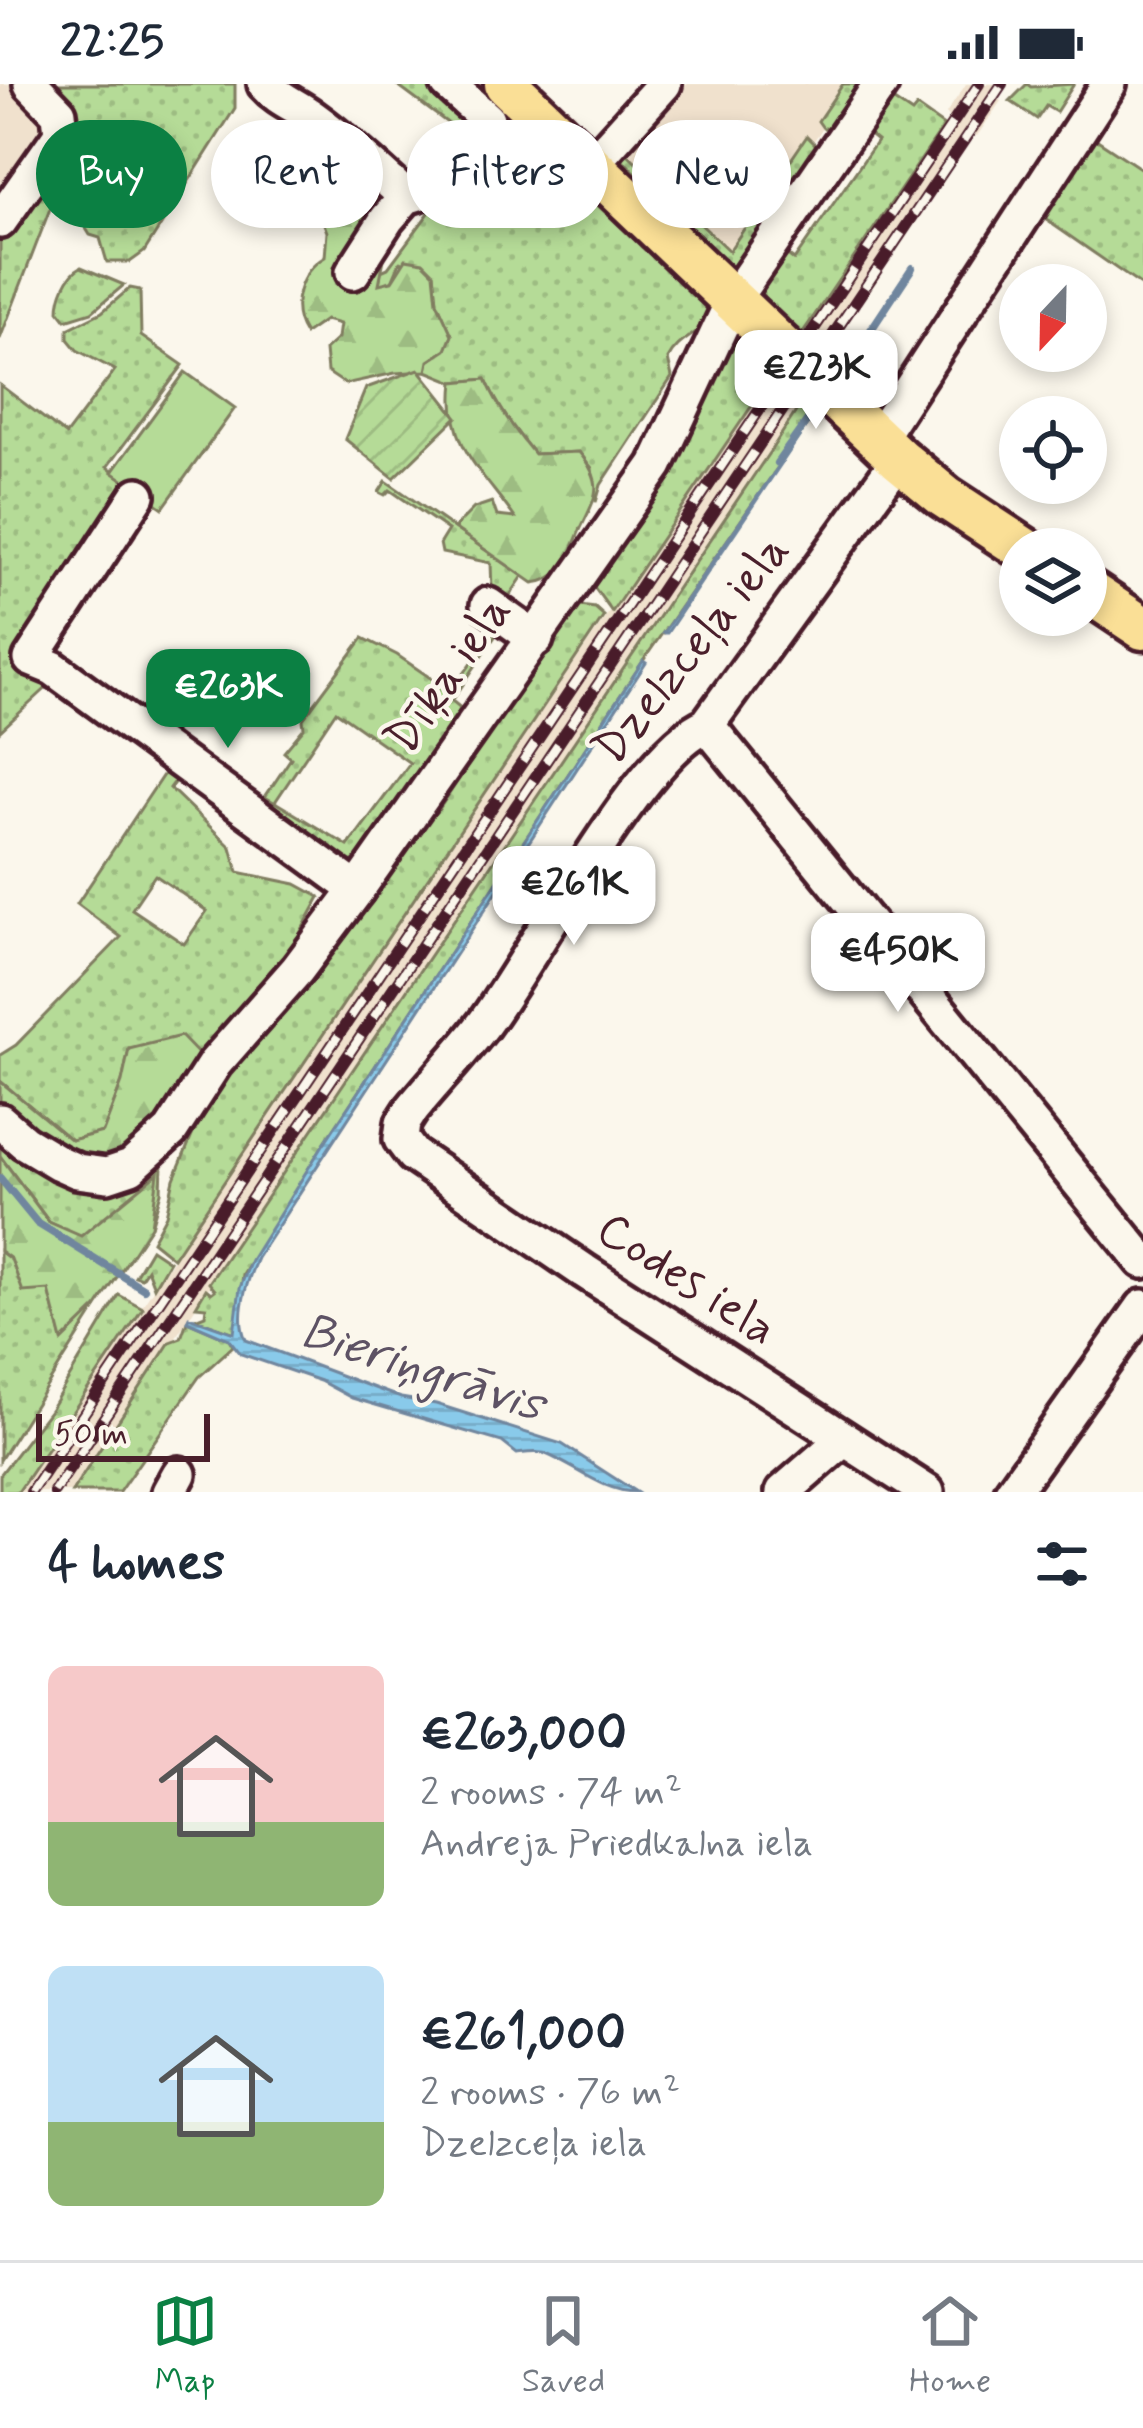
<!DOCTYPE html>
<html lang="en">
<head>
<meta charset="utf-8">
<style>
	body { margin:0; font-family:Mynerve,sans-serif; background:#f6f6f7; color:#1f2937; height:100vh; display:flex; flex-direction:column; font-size:45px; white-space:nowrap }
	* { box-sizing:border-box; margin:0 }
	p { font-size:39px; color:#747a83 }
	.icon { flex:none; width:66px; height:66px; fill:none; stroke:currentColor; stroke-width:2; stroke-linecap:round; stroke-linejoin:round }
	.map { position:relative; height:1408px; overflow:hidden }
	.sheet { display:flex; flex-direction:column; background:#fff; flex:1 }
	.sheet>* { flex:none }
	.top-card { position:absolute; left:36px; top:36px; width:1071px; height:108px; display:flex; gap:24px }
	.needle { width:78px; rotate:202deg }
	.tools { position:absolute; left:999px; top:180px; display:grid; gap:24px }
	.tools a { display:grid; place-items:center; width:108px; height:108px; border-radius:50%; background:#fff; box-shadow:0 6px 18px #0003; font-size:60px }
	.scale { position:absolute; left:36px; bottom:30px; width:174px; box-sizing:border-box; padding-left:12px; border:6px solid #4a1f2b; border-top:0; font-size:33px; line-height:42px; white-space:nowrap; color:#4a1f2b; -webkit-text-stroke:9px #fbf7ec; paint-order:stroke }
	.price { position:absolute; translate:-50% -102px; padding:0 27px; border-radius:24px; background:#fff; color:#222; font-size:39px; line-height:78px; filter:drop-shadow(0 3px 6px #0008) }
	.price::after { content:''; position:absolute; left:50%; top:72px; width:36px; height:27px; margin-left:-18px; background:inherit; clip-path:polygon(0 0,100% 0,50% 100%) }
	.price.on { background:#0b8043; color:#fff }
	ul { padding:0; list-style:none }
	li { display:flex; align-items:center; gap:36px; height:300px; padding:0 48px }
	li span { display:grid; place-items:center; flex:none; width:336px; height:240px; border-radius:18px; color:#555 }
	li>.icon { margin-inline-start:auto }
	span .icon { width:144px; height:144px; fill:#fffc; stroke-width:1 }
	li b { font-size:51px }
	h2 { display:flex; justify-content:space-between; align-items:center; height:144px; padding:0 48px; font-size:51px }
	.pill { padding:0 42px; border-radius:54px; background:#fff; box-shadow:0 6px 18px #0003; font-size:42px; line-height:108px }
	.pill.on { background:#0b8043; color:#fff }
	.status { display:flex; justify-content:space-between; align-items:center; height:84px; padding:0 60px; background:#fff; direction:ltr }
	.status svg { height:33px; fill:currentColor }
	.menu { display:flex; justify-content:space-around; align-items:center; height:168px; border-top:3px solid #e0e1e3; background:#fff; font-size:33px; color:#747a83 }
	.menu a { display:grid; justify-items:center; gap:6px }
	.menu .on { color:#0b8043 }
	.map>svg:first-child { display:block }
	.built { fill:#f0e1cd }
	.grass { fill:url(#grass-dots); stroke:#807d61; stroke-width:3; fill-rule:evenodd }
	.forest { fill:url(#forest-firs); stroke:#807d61; stroke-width:3 }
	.garden { fill:url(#garden-furrows); stroke:#807d61; stroke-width:3 }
	.pitch { fill:#b5db97; stroke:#807d61; stroke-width:3 }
	.water { fill:url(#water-rules); stroke:#70869e; stroke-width:3 }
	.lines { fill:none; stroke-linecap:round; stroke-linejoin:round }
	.stream { stroke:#70869e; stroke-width:8 }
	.minor-casing { stroke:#4a1f2b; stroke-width:42 }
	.major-casing { stroke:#4a1f2b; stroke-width:51 }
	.minor { stroke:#fbf7ec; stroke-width:33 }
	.major { stroke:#fadf96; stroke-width:42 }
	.rail-casing { stroke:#4a1f2b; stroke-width:12 }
	.rail { stroke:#fbf7ec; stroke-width:8; stroke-dasharray:22; stroke-linecap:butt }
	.labels { text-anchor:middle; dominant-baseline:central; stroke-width:9; stroke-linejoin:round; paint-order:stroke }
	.street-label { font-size:48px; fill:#4a1f2b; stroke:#fbf7ec }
	.water-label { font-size:51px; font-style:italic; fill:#5d5264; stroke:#fbf7ec }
</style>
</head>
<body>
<div class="status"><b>22:25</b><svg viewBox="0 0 49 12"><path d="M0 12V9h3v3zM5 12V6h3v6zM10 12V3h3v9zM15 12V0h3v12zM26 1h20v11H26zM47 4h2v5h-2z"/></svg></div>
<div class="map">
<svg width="1143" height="1408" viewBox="0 0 1143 1408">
	<defs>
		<pattern id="grass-dots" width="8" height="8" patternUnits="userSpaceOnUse" patternTransform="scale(3)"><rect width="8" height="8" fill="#b5db97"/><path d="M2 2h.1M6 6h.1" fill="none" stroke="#9dbc82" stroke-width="1.8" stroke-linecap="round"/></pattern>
		<pattern id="forest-firs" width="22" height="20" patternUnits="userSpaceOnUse" patternTransform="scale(3)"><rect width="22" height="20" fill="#b5db97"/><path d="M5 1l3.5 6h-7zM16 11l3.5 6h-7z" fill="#9dbc82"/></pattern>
		<pattern id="garden-furrows" width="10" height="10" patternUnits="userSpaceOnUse" patternTransform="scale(3)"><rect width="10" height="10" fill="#b5db97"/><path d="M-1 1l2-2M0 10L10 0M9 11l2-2" fill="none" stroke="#9dbc82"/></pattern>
		<pattern id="water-rules" width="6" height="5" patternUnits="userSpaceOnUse" patternTransform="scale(3)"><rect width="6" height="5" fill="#89caea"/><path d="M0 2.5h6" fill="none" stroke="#78adc9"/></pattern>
	</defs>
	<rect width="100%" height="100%" fill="#fbf7ec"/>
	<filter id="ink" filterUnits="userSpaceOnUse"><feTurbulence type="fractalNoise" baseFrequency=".00833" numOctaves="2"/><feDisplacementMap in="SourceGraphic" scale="24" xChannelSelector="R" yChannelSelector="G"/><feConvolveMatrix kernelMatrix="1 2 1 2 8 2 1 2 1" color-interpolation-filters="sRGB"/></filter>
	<g filter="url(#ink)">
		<!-- built -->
		<g class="built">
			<polygon points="0,0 52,0 90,49 56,109 0,255"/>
			<polygon points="643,0 852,0 731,180 595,50"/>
			<polygon points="966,0 1007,0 997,14 1001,17 977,52 973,50 968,57 823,272 801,251 944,42 949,33 946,30"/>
			<polygon points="776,286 800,307 797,325 72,1408 18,1408 470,730"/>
		</g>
		<!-- grass -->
		<g class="grass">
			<polygon points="52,0 235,0 235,24 144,168 130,178 107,178 100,154 90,151 73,123 51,122 0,255 0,146 64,63 75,76 90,49"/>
			<polygon points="395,0 428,0 466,35 461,49"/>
			<polygon points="843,0 866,0 831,44 823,44 818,37"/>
			<polygon points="1027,0 1031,3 1074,0 1056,28 1046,22 1037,35 1010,17"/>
			<polygon points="891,15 912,29 917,23 944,42 801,251 756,209 784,168 794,176 877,57 867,49"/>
			<path d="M513 42 713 229C702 251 679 253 668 275L672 293 601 401 596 418 592 384 579 368 534 370C515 347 497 322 486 295L454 298 427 287 429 277 446 265 452 251 437 218 434 189 400 178 392 197 379 201 381 187 388 184 478 63 488 54 497 57Z"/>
			<polygon points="807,52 821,66 740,183 728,181 620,73 625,67 666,108 676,98 681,103 672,113 729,167"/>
			<polygon points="1096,55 1143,86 1143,203 1045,135"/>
			<path d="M81 183 124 201 92 228 66 236 59 227C59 212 67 190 81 183Z"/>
			<polygon points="130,204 140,206 141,252 183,281 107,383 137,406 36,554 55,596 0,647 0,301 66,351 115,286 77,266 68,255 68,245 102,228"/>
			<polygon points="735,247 776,286 612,528 588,495"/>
			<polygon points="800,307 812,318 812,334 643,577 323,1061 243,1191 235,1249 195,1235 205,1231 206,1223 196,1222 206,1205 211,1209 215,1206 209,1199 263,1119 773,363 797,326 793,322"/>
			<polygon points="386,397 523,492 504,520 492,506 491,479 442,469 440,459 448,446 390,406 385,411 379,408"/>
			<polygon points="572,521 595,524 604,532 173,1174 152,1157 166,1131 174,1095 217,992 331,870 410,755 439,725 479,665 498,624 551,561"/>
			<path d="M499 540 502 542 452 617 462 625 358 775 347 779 268 729 274 718 265 713 291 674 284 668 304 644 303 635 363 554 397 571 451 608ZM336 627 410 679 348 762 275 718Z"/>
			<path d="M173 676 184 685 170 704 231 763 238 788 296 800 320 813 287 873 205 977 129 965 122 998 103 1048 71 1056 0 997V971L16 961 121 853 77 820ZM155 791 207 827 184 860 132 825Z"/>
			<polygon points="0,1050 27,1076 162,1080 161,1108 151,1142 157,1091 81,1153 49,1138 0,1072"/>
			<polygon points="151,1165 169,1177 154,1203 147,1185 141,1194 135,1192"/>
			<polygon points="0,1167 49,1206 62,1256 97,1223 0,1376"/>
			<polygon points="119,1211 143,1224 18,1408 0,1408 0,1391 50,1326"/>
			<polygon points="187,1237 229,1255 233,1262 199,1293 119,1408 72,1408 170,1258 181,1254"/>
		</g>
		<!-- forest -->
		<g class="forest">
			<path d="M333 62 366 94 402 147 385 170 379 200 392 197 406 175 423 178 434 189 437 218 452 251 446 266 429 277 427 287 395 289 345 300 327 288 325 266 338 254 340 240 325 236 305 250C288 224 299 188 325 173L327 148 321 132 322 102 313 73Z"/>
			<path d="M486 295C497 322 515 347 534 370L579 368C606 401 596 412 580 446 569 471 566 495 533 499L454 444 474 424 492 418 497 432 515 434C482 387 446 361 454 298Z"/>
			<polygon points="181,952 205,977 127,1074 80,1073 0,1031 0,997 71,1056 103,1048 122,998 129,965"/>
			<polygon points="0,1072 49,1138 81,1152 158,1089 151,1142 97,1223 62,1257 49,1206 23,1208 11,1175 0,1167"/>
		</g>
		<!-- garden -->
		<polygon class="garden" points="419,285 457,333 394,394 345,355 366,304"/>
		<!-- pitch -->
		<polygon class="pitch" points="185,288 235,324 163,424 112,388"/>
		<!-- water -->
		<g class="water">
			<polygon points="812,334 667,549 663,549"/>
			<path d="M643 577 646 579 257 1174C247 1197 235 1233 246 1256L401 1314 436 1320 562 1360 636 1408C604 1408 575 1382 546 1370 538 1367 526 1369 517 1370L502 1358 352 1314 320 1297 241 1270 229 1255 187 1237 189 1233 234 1249 240 1204 251 1176 323 1061Z"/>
		</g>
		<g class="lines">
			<!-- stream -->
			<g class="stream">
				<polyline points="847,282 912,184"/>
				<polyline points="777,379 809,334"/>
				<polyline points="0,1094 37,1139 144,1205"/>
			</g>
			<!-- minor casing -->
			<g class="minor-casing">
				<g id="minor">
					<path d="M265 0C278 15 296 21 312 33 345 57 376 85 406 113"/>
					<polyline points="591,81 664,0"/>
					<polyline points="0,137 61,50 59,29 31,0"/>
					<polyline points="353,188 387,135 406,113 438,103 487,35 448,0"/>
					<polyline points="878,355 1109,0"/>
					<path d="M899 375 707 641C642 665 532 876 483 941 461 970 435 997 412 1025L403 1039 401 1055 413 1071 584 1187 927 1408"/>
					<polyline points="138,411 31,575 53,584 357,806"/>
					<polyline points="488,521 536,555"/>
					<polyline points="707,641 1143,1177"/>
					<polyline points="0,1037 24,1058 59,1079 77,1087 107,1091 131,1083 171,1047 215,979 297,886 357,806 656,381 733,216 881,0"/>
					<polyline points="169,1408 179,1390"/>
					<polyline points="783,1408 844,1355"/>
					<polyline points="1012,1408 1143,1223"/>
				</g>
			</g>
			<!-- major casing -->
			<g class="major-casing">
				<g id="major">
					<polyline points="506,0 899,375 945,413 1024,465"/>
					<polyline points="1086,506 1143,544"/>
				</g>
			</g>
			<!-- minor -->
			<use href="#minor" class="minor"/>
			<!-- major -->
			<use href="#major" class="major"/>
			<!-- rail casing -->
			<g class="rail-casing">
				<g id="rail">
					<polyline points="31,1408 979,0"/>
					<polyline points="54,1408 1002,0"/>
				</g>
			</g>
			<!-- rail -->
			<use href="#rail" class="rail"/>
		</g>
	</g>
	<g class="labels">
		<!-- street labels -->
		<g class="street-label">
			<text transform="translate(692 566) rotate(-51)">Dzelzceļa iela</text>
			<text transform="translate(449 591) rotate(-55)">Dīķa iela</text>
			<text transform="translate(686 1196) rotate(33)">Codes iela</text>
		</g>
		<!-- water labels -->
		<g class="water-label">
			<text transform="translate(422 1285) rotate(18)">Bieriņgrāvis</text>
		</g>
	</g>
</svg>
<div class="tools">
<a><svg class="needle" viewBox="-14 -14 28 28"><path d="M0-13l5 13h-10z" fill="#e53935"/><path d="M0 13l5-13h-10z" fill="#747a83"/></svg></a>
<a><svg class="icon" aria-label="locate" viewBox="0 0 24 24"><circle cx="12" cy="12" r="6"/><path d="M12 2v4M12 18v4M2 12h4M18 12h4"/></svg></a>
<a><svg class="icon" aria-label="layers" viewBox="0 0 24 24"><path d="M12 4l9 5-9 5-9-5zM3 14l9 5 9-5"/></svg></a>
</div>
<div class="scale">50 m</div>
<b class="price" style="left:816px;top:348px">€223K</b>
<b class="price on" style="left:228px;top:667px">€263K</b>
<b class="price" style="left:574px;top:864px">€261K</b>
<b class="price" style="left:898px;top:931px">€450K</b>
<div class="top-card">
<a class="pill on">Buy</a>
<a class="pill">Rent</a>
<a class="pill">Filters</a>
<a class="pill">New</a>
</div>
</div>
<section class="sheet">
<h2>4 homes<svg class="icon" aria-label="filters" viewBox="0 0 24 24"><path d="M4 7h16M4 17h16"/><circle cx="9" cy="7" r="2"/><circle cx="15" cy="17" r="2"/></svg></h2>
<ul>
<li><span style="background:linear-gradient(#f6c9c9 65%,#8fb573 0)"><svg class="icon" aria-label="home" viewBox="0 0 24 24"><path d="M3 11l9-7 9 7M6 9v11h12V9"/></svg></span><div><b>€263,000</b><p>2 rooms · 74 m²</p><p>Andreja Priedkalna iela</p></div></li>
<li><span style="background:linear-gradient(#bfe0f5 65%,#8fb573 0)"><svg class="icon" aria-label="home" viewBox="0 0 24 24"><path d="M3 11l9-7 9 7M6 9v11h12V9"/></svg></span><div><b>€261,000</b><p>2 rooms · 76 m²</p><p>Dzelzceļa iela</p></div></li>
</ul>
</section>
<nav class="menu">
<a class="on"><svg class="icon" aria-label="map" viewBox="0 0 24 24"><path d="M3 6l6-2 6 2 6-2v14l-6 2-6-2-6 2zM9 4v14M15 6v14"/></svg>Map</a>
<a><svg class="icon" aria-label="saved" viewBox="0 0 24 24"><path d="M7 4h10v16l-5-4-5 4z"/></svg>Saved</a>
<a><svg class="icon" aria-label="home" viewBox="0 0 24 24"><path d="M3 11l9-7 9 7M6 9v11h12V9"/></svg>Home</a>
</nav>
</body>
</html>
